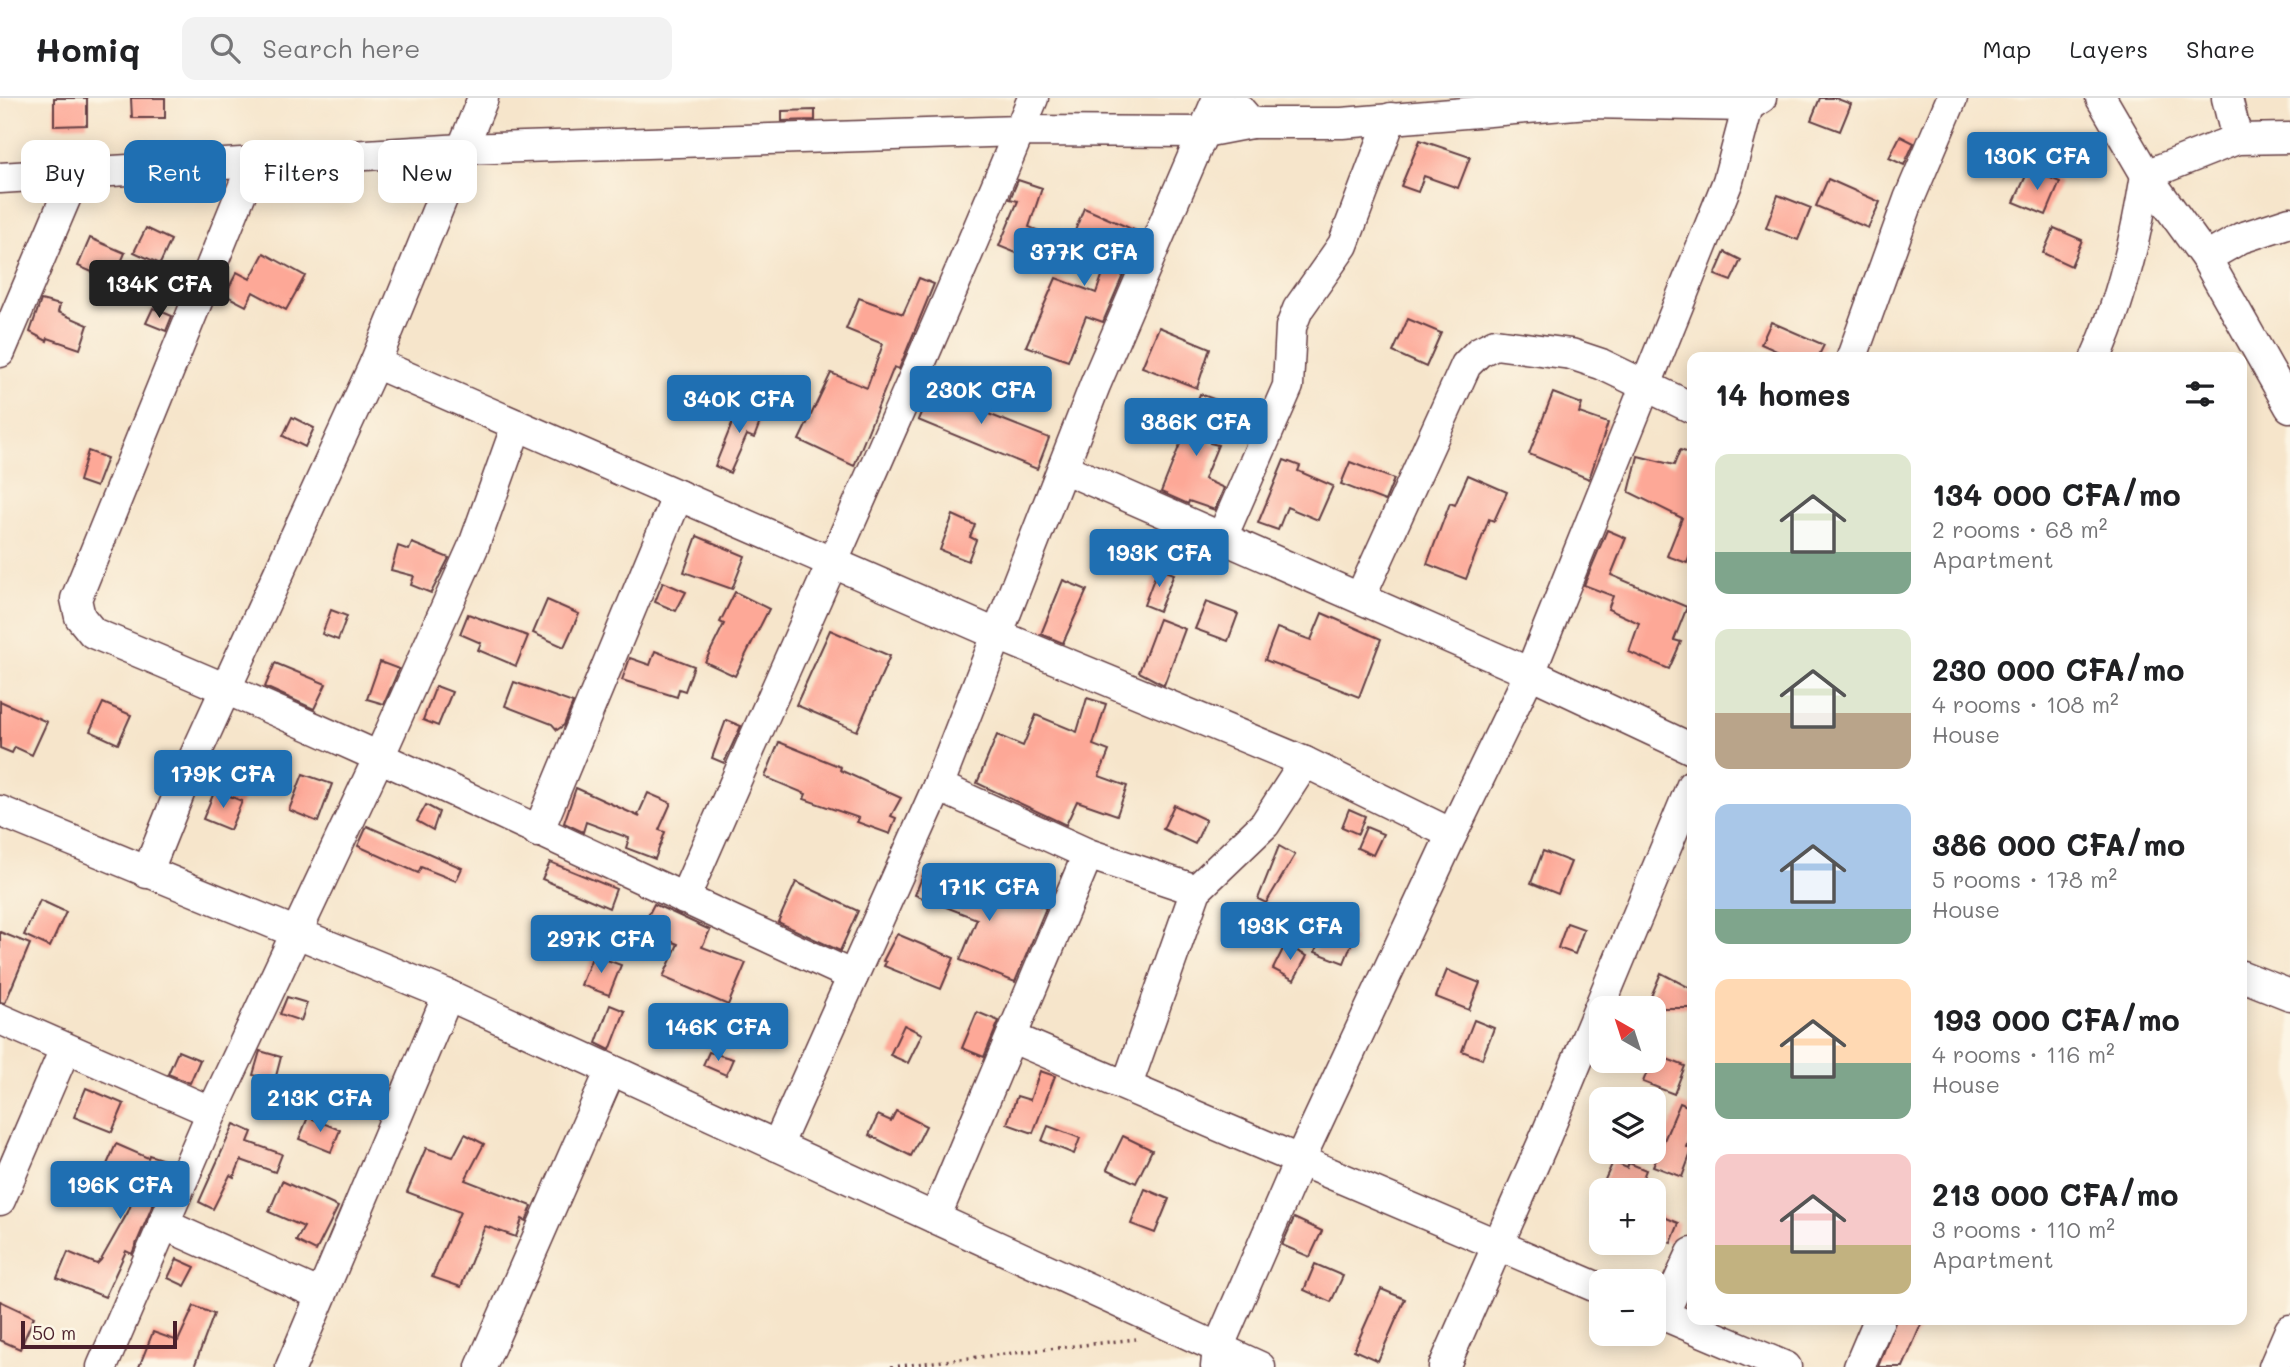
<!DOCTYPE html>
<html lang="en">
<head>
<meta charset="utf-8">
<style>
	body { margin:0; font-family:Mali,sans-serif; background:#f2f2f2; color:#202124; height:100vh; display:flex; flex-direction:column; font-size:26px; white-space:nowrap }
	* { box-sizing:border-box; margin:0 }
	p { font-size:23px; color:#757577 }
	.icon { flex:none; width:38px; height:38px; fill:none; stroke:currentColor; stroke-width:2; stroke-linecap:round; stroke-linejoin:round }
	.map { position:relative; flex:1; overflow:hidden }
	.panel { position:absolute; left:1687px; top:254px; width:560px; height:973px; display:flex; flex-direction:column; background:#fff; border-radius:14px; box-shadow:0 4px 18px #0003 }
	.panel>* { flex:none }
	.hud { position:absolute; left:21px; top:42px; width:665px; height:63px; display:flex; gap:14px }
	.needle { width:46px; rotate:321deg }
	.controls { position:absolute; left:1589px; top:898px; display:grid; gap:14px }
	.controls a { display:grid; place-items:center; width:77px; height:77px; border-radius:14px; background:#fff; box-shadow:0 4px 18px #0003; font-size:35px }
	.scale { position:absolute; left:21px; bottom:18px; width:156px; box-sizing:border-box; padding-left:7px; border:4px solid #4a1f2b; border-top:0; font-size:19px; line-height:24px; white-space:nowrap; color:#4a1f2b; -webkit-text-stroke:5px #fcf5e5; paint-order:stroke }
	.price { position:absolute; translate:-50% -60px; padding:0 16px; border-radius:7px; background:#1f6fb2; color:#fff; font-size:23px; line-height:46px; filter:drop-shadow(0 2px 4px #0008) }
	.price::after { content:''; position:absolute; left:50%; top:42px; width:21px; height:16px; margin-left:-10px; background:inherit; clip-path:polygon(0 0,100% 0,50% 100%) }
	.price.selected { background:#222; color:#fff }
	ul { padding:0; list-style:none }
	li { display:flex; align-items:center; gap:21px; height:175px; padding:0 28px }
	li span { display:grid; place-items:center; flex:none; width:196px; height:140px; border-radius:14px; color:#555 }
	li>.icon { margin-inline-start:auto }
	span .icon { width:84px; height:84px; fill:#fffc; stroke-width:1 }
	li b { font-size:30px }
	h2 { display:flex; justify-content:space-between; align-items:center; height:84px; padding:0 28px; font-size:30px }
	.chip { padding:0 24px; border-radius:14px; background:#fff; box-shadow:0 4px 18px #0003; font-size:24px; line-height:63px }
	.chip.selected { background:#1f6fb2; color:#fff }
	header { display:flex; align-items:center; gap:42px; box-sizing:border-box; height:98px; padding:0 35px; background:#fff; border-bottom:2px solid #e0e0e0 }
	header strong { font-size:33px }
	nav { display:flex; gap:38px; margin-inline-start:auto; font-size:24px }
	.search { width:490px; height:63px; background:#f2f2f2; display:flex; align-items:center; gap:18px; box-sizing:border-box; padding:0 24px; border-radius:14px; color:#757577; font-size:26px }
	.map>svg:first-child { display:block }
	.building { fill:#fda897 }
	.lines { fill:none; stroke-linecap:round; stroke-linejoin:round }
	.minor-casing { stroke:#643d43; stroke-width:33 }
	.path { stroke:#643d43; stroke-width:3.5; stroke-dasharray:2 5; stroke-linecap:butt }
	.minor { stroke:#fff; stroke-width:30 }
</style>
</head>
<body>
<header>
<strong>Homiq</strong>
<div class="search"><svg class="icon" aria-label="search" viewBox="0 0 24 24"><circle cx="10" cy="10" r="6"/><path d="M15 15l6 6"/></svg>Search here</div>
<nav><a>Map</a><a>Layers</a><a>Share</a></nav>
</header>
<div class="map">
<svg width="2290" height="1269" viewBox="0 0 2290 1269">
	<rect width="100%" height="100%" fill="#fcf5e5"/>
	<filter id="ink" filterUnits="userSpaceOnUse"><feTurbulence type="fractalNoise" baseFrequency=".0143" numOctaves="2"/><feDisplacementMap in="SourceGraphic" scale="14" xChannelSelector="R" yChannelSelector="G"/><feConvolveMatrix kernelMatrix="1 2 1 2 8 2 1 2 1" color-interpolation-filters="sRGB"/></filter>
	<filter id="wash" filterUnits="userSpaceOnUse"><feTurbulence type="fractalNoise" baseFrequency=".00686" numOctaves="4" result="noise"/><feDisplacementMap in="SourceGraphic" scale="28" xChannelSelector="R" yChannelSelector="G"/><feGaussianBlur stdDeviation="1.57" result="paint"/><feColorMatrix in="noise" values="0 0 0 0 0 0 0 0 0 0 0 0 0 0 0 0 0 1.4 0 .05"/><feComposite in="paint" operator="in"/></filter>
	<g filter="url(#wash)">
		<rect width="100%" height="100%" fill="#f6e5cb"/>
		<g id="blocks">
			<!-- building -->
			<g class="building">
				<polygon points="54,0 87,0 87,27 54,28"/>
				<polygon points="131,0 165,0 165,20 132,20"/>
				<polygon points="1820,0 1835,0 1851,6 1840,33 1811,22"/>
				<polygon points="815,12 815,22 782,23 782,13"/>
				<polygon points="1900,38 1914,45 1904,67 1889,60"/>
				<polygon points="1420,42 1470,59 1458,90 1424,78 1418,94 1401,88"/>
				<polygon points="2029,71 2060,84 2046,117 2014,104"/>
				<polygon points="1828,81 1880,104 1868,130 1816,108"/>
				<polygon points="1018,82 1042,90 1029,129 1067,144 1056,171 999,148 1018,103 1010,101"/>
				<polygon points="1778,97 1811,110 1798,142 1766,130"/>
				<polygon points="1084,110 1141,135 1103,224 1086,218 1068,263 1026,248 1056,180 1096,195 1111,153 1073,138"/>
				<polygon points="146,130 171,142 160,166 134,154"/>
				<polygon points="2054,130 2082,142 2071,168 2043,155"/>
				<polygon points="90,140 125,155 113,183 78,168"/>
				<polygon points="1725,154 1741,162 1731,183 1715,177"/>
				<polygon points="264,155 305,178 286,212 253,194 246,208 225,197 237,174 250,181"/>
				<polygon points="919,180 934,186 899,271 894,269 854,368 799,342 831,275 867,290 883,246 846,231 859,200 903,216"/>
				<polygon points="41,202 60,207 58,214 88,227 80,251 48,240 47,243 30,234"/>
				<polygon points="153,210 172,218 166,233 146,225"/>
				<polygon points="1408,221 1441,235 1426,269 1393,254"/>
				<polygon points="1771,224 1824,247 1818,259 1790,259 1761,246"/>
				<polygon points="1159,229 1210,250 1197,290 1142,269"/>
				<polygon points="937,276 955,282 948,300 1049,340 1037,371 918,322"/>
				<polygon points="1553,295 1582,306 1579,315 1608,325 1589,381 1529,356"/>
				<polygon points="1200,296 1225,305 1210,345 1218,347 1204,381 1224,390 1215,412 1189,403 1188,406 1161,394"/>
				<polygon points="746,302 759,308 757,314 763,316 754,340 747,337 730,375 715,368 739,308 743,309"/>
				<polygon points="292,319 314,330 305,349 283,338"/>
				<polygon points="1680,352 1692,356 1692,452 1687,465 1667,458 1682,420 1629,394 1638,358 1674,367"/>
				<polygon points="88,353 107,360 96,389 79,383"/>
				<polygon points="1284,362 1300,368 1298,373 1333,388 1318,422 1287,409 1278,432 1258,425"/>
				<polygon points="1350,364 1394,381 1385,403 1341,386"/>
				<polygon points="1468,377 1507,394 1494,423 1489,421 1466,481 1427,466 1450,405 1455,407"/>
				<polygon points="953,417 975,427 970,439 976,442 968,463 940,452"/>
				<polygon points="1607,432 1626,440 1611,477 1687,509 1674,542 1681,544 1669,571 1629,554 1639,525 1608,511 1613,498 1584,487"/>
				<polygon points="697,438 745,458 732,491 684,474"/>
				<polygon points="412,445 449,460 431,495 411,487 414,478 391,472 398,448 409,452"/>
				<polygon points="1158,470 1174,476 1159,513 1144,507"/>
				<polygon points="1063,482 1087,492 1063,545 1041,536"/>
				<polygon points="663,484 686,494 676,513 655,504"/>
				<polygon points="735,494 769,511 735,578 705,564 724,526 720,524"/>
				<polygon points="547,502 579,516 564,549 533,535"/>
				<polygon points="1206,504 1238,516 1228,543 1195,531"/>
				<polygon points="331,512 347,518 338,542 322,536"/>
				<polygon points="1322,515 1381,541 1359,599 1265,562 1277,530 1311,542"/>
				<polygon points="468,516 528,538 516,568 478,552 481,545 460,536"/>
				<polygon points="1159,521 1185,531 1164,587 1139,574"/>
				<polygon points="830,532 890,558 857,633 796,607"/>
				<polygon points="655,553 694,568 685,593 679,591 677,599 622,582 630,560 650,567"/>
				<polygon points="380,564 399,571 384,606 367,601"/>
				<polygon points="275,565 326,586 314,611 265,589"/>
				<polygon points="514,584 573,605 564,627 557,632 552,626 505,608"/>
				<polygon points="436,588 452,594 438,628 423,622"/>
				<polygon points="1087,600 1106,606 1093,647 1109,653 1099,678 1127,688 1117,717 1077,703 1066,727 977,685 997,637 1023,648 1036,617 1077,634"/>
				<polygon points="0,603 47,624 32,657 15,649 12,655 0,650"/>
				<polygon points="103,605 131,617 118,646 90,633"/>
				<polygon points="726,622 741,628 724,665 712,660"/>
				<polygon points="779,644 841,669 840,672 901,700 891,718 896,720 890,736 857,724 859,720 804,701 806,696 765,679"/>
				<polygon points="303,676 332,686 318,724 289,712"/>
				<polygon points="576,690 640,719 638,717 648,695 671,705 659,732 665,734 655,761 626,750 629,740 586,724 583,734 564,725"/>
				<polygon points="215,692 242,703 230,732 203,721"/>
				<polygon points="426,707 439,714 433,732 417,723"/>
				<polygon points="1174,707 1206,722 1195,746 1163,731"/>
				<polygon points="1349,711 1365,718 1358,736 1342,729"/>
				<polygon points="367,728 462,770 456,783 421,769 418,775 358,748"/>
				<polygon points="1366,729 1383,736 1373,757 1357,750"/>
				<polygon points="1279,748 1295,757 1266,805 1258,801"/>
				<polygon points="1543,753 1571,764 1558,796 1531,785"/>
				<polygon points="550,764 616,791 609,810 542,781"/>
				<polygon points="923,777 953,789 958,777 1046,810 1015,884 960,862 977,821 915,797"/>
				<polygon points="796,784 858,813 840,853 778,824"/>
				<polygon points="40,802 66,814 50,849 24,837"/>
				<polygon points="654,806 710,832 702,849 746,865 728,907 663,879 678,846 641,831"/>
				<polygon points="1567,825 1584,831 1575,856 1558,850"/>
				<polygon points="1325,829 1354,840 1344,865 1315,854"/>
				<polygon points="0,834 30,846 5,905 0,904"/>
				<polygon points="897,836 954,860 941,891 884,868 886,864 883,863"/>
				<polygon points="1285,847 1307,858 1294,882 1273,871"/>
				<polygon points="593,857 621,867 609,897 581,887"/>
				<polygon points="1447,872 1480,885 1469,912 1436,899"/>
				<polygon points="1661,875 1692,891 1692,910 1646,910"/>
				<polygon points="287,899 307,905 301,923 280,916"/>
				<polygon points="610,907 625,913 610,952 596,945"/>
				<polygon points="977,914 999,923 984,959 962,950"/>
				<polygon points="1474,922 1494,930 1482,961 1462,953"/>
				<polygon points="904,927 922,936 908,965 890,957"/>
				<polygon points="178,953 200,962 190,985 168,976"/>
				<polygon points="260,953 281,959 275,982 253,977"/>
				<polygon points="709,954 733,961 726,977 703,967"/>
				<polygon points="1654,956 1685,968 1674,996 1643,984"/>
				<polygon points="1040,973 1055,978 1033,1035 1007,1026 1017,998 1030,1002"/>
				<polygon points="86,990 124,1006 112,1034 74,1019"/>
				<polygon points="1680,1005 1692,1010 1692,1035 1687,1049 1692,1052 1682,1079 1653,1068"/>
				<polygon points="896,1013 926,1028 911,1058 869,1037 878,1017 891,1023"/>
				<polygon points="308,1019 340,1032 331,1054 299,1041"/>
				<polygon points="234,1026 252,1034 248,1044 282,1056 275,1074 241,1062 234,1079 230,1077 213,1111 199,1104"/>
				<polygon points="1048,1028 1080,1040 1074,1056 1042,1043"/>
				<polygon points="465,1036 484,1046 465,1082 532,1108 526,1123 522,1121 516,1139 485,1128 461,1189 432,1179 460,1114 407,1094 426,1050 453,1059"/>
				<polygon points="1123,1038 1152,1052 1136,1085 1107,1071"/>
				<polygon points="116,1046 148,1060 149,1057 171,1064 132,1156 126,1153 105,1199 57,1180 68,1154 97,1166 101,1162 128,1114 139,1086 105,1071"/>
				<polygon points="1613,1064 1627,1070 1629,1065 1646,1072 1638,1092 1618,1092 1603,1086"/>
				<polygon points="282,1083 338,1109 316,1153 296,1143 304,1129 269,1114"/>
				<polygon points="1145,1091 1169,1101 1155,1135 1131,1126"/>
				<polygon points="1654,1115 1679,1125 1671,1145 1654,1139"/>
				<polygon points="1294,1120 1322,1133 1310,1159 1282,1147"/>
				<polygon points="177,1161 195,1169 185,1188 168,1180"/>
				<polygon points="1315,1166 1343,1178 1331,1204 1304,1192"/>
				<polygon points="1381,1191 1405,1201 1378,1263 1354,1252"/>
				<polygon points="0,1203 34,1219 20,1251 0,1242"/>
				<polygon points="194,1208 214,1216 194,1269 139,1269 153,1234 178,1243"/>
				<polygon points="1896,1222 1923,1222 1903,1269 1878,1269"/>
			</g>
		</g>
	</g>
	<g filter="url(#ink)">
		<use href="#blocks" fill-opacity="0" stroke="#643d43" stroke-width="2"/>
		<g class="lines">
			<!-- minor casing -->
			<g class="minor-casing">
				<g id="minor">
					<polyline points="2101,0 2146,77 2206,160 2290,309"/>
					<polyline points="2227,0 2237,41"/>
					<polyline points="1239,11 1251,25 1342,25 1588,5 1748,8 1761,0"/>
					<path d="M254 63 76 501 80 519 93 535C350 640 600 763 853 878"/>
					<polyline points="0,80 462,51 1019,33 1204,34 1251,25"/>
					<polyline points="2206,160 2241,140 2290,124"/>
					<polyline points="0,254 76,75"/>
					<polyline points="1852,259 1909,101 1952,0"/>
					<path d="M2096 259C2122 201 2136 140 2146 77L2237 41 2290 40"/>
					<polyline points="375,265 1010,542 1305,664 1452,736 1530,575 1692,651"/>
					<polyline points="1063,370 1530,575 1728,83 1748,8"/>
					<polyline points="1222,439 1288,288 1291,229 1298,211 1343,147 1391,20"/>
					<polyline points="1360,500 1466,267 1479,254 1495,246 1571,256 1601,266 1692,310"/>
					<polyline points="938,688 1088,756 1196,792"/>
					<polyline points="0,713 448,897 1260,1269"/>
					<polyline points="538,734 678,397"/>
					<polyline points="147,775 188,673 375,265 483,0"/>
					<path d="M684 801C800 534 922 269 1033 0"/>
					<polyline points="2242,878 2290,897"/>
					<polyline points="0,921 212,1014"/>
					<polyline points="1013,940 1601,1191"/>
					<polyline points="1127,987 1196,792 1265,726 1305,664"/>
					<polyline points="777,1048 938,688 1095,287 1218,0"/>
					<polyline points="0,1102 65,951"/>
					<polyline points="935,1120 1088,756"/>
					<polyline points="163,1126 321,1197"/>
					<polyline points="1654,1213 1786,1269"/>
					<polyline points="1663,1217 1692,1155"/>
					<polyline points="102,1269 212,1014 379,659 474,447 517,327"/>
					<polyline points="291,1269 448,897"/>
					<polyline points="481,1269 611,972"/>
					<polyline points="1216,1269 1218,1250 1300,1061 1452,736"/>
					<polyline points="1444,1269 1545,1040 1692,687"/>
					<polyline points="1859,1269 1879,1222"/>
					<polyline points="2274,1269 2290,1232"/>
				</g>
			</g>
			<!-- path -->
			<polyline class="path" points="891,1269 1136,1241"/>
			<!-- minor -->
			<use href="#minor" class="minor"/>
		</g>
	</g>
</svg>
<div class="controls">
<a><svg class="needle" viewBox="-14 -14 28 28"><path d="M0-13l5 13h-10z" fill="#e53935"/><path d="M0 13l5-13h-10z" fill="#757577"/></svg></a>
<a><svg class="icon" aria-label="layers" viewBox="0 0 24 24"><path d="M12 4l9 5-9 5-9-5zM3 14l9 5 9-5"/></svg></a>
<a>+</a>
<a>−</a>
</div>
<div class="scale">50 m</div>
<b class="price" style="left:2037px;top:94px">130K CFA</b>
<b class="price" style="left:1084px;top:190px">377K CFA</b>
<b class="price selected" style="left:159px;top:222px">134K CFA</b>
<b class="price" style="left:981px;top:328px">230K CFA</b>
<b class="price" style="left:739px;top:337px">340K CFA</b>
<b class="price" style="left:1196px;top:360px">386K CFA</b>
<b class="price" style="left:1159px;top:491px">193K CFA</b>
<b class="price" style="left:223px;top:712px">179K CFA</b>
<b class="price" style="left:989px;top:825px">171K CFA</b>
<b class="price" style="left:1290px;top:864px">193K CFA</b>
<b class="price" style="left:601px;top:877px">297K CFA</b>
<b class="price" style="left:718px;top:965px">146K CFA</b>
<b class="price" style="left:320px;top:1036px">213K CFA</b>
<b class="price" style="left:120px;top:1123px">196K CFA</b>
<div class="hud">
<a class="chip">Buy</a>
<a class="chip selected">Rent</a>
<a class="chip">Filters</a>
<a class="chip">New</a>
</div>
<section class="panel">
<h2>14 homes<svg class="icon" aria-label="filters" viewBox="0 0 24 24"><path d="M4 7h16M4 17h16"/><circle cx="9" cy="7" r="2"/><circle cx="15" cy="17" r="2"/></svg></h2>
<ul>
<li><span style="background:linear-gradient(#dfe7d0 70%,#7fa58c 0)"><svg class="icon" aria-label="home" viewBox="0 0 24 24"><path d="M3 11l9-7 9 7M6 9v11h12V9"/></svg></span><div><b>134 000 CFA/mo</b><p>2 rooms · 68 m²</p><p>Apartment</p></div></li>
<li><span style="background:linear-gradient(#dfe7d0 60%,#b9a48a 0)"><svg class="icon" aria-label="home" viewBox="0 0 24 24"><path d="M3 11l9-7 9 7M6 9v11h12V9"/></svg></span><div><b>230 000 CFA/mo</b><p>4 rooms · 108 m²</p><p>House</p></div></li>
<li><span style="background:linear-gradient(#a9c7e8 75%,#7fa58c 0)"><svg class="icon" aria-label="home" viewBox="0 0 24 24"><path d="M3 11l9-7 9 7M6 9v11h12V9"/></svg></span><div><b>386 000 CFA/mo</b><p>5 rooms · 178 m²</p><p>House</p></div></li>
<li><span style="background:linear-gradient(#ffd9b3 60%,#7fa58c 0)"><svg class="icon" aria-label="home" viewBox="0 0 24 24"><path d="M3 11l9-7 9 7M6 9v11h12V9"/></svg></span><div><b>193 000 CFA/mo</b><p>4 rooms · 116 m²</p><p>House</p></div></li>
<li><span style="background:linear-gradient(#f6c9c9 65%,#c2b280 0)"><svg class="icon" aria-label="home" viewBox="0 0 24 24"><path d="M3 11l9-7 9 7M6 9v11h12V9"/></svg></span><div><b>213 000 CFA/mo</b><p>3 rooms · 110 m²</p><p>Apartment</p></div></li>
</ul>
</section>
</div>
</body>
</html>
